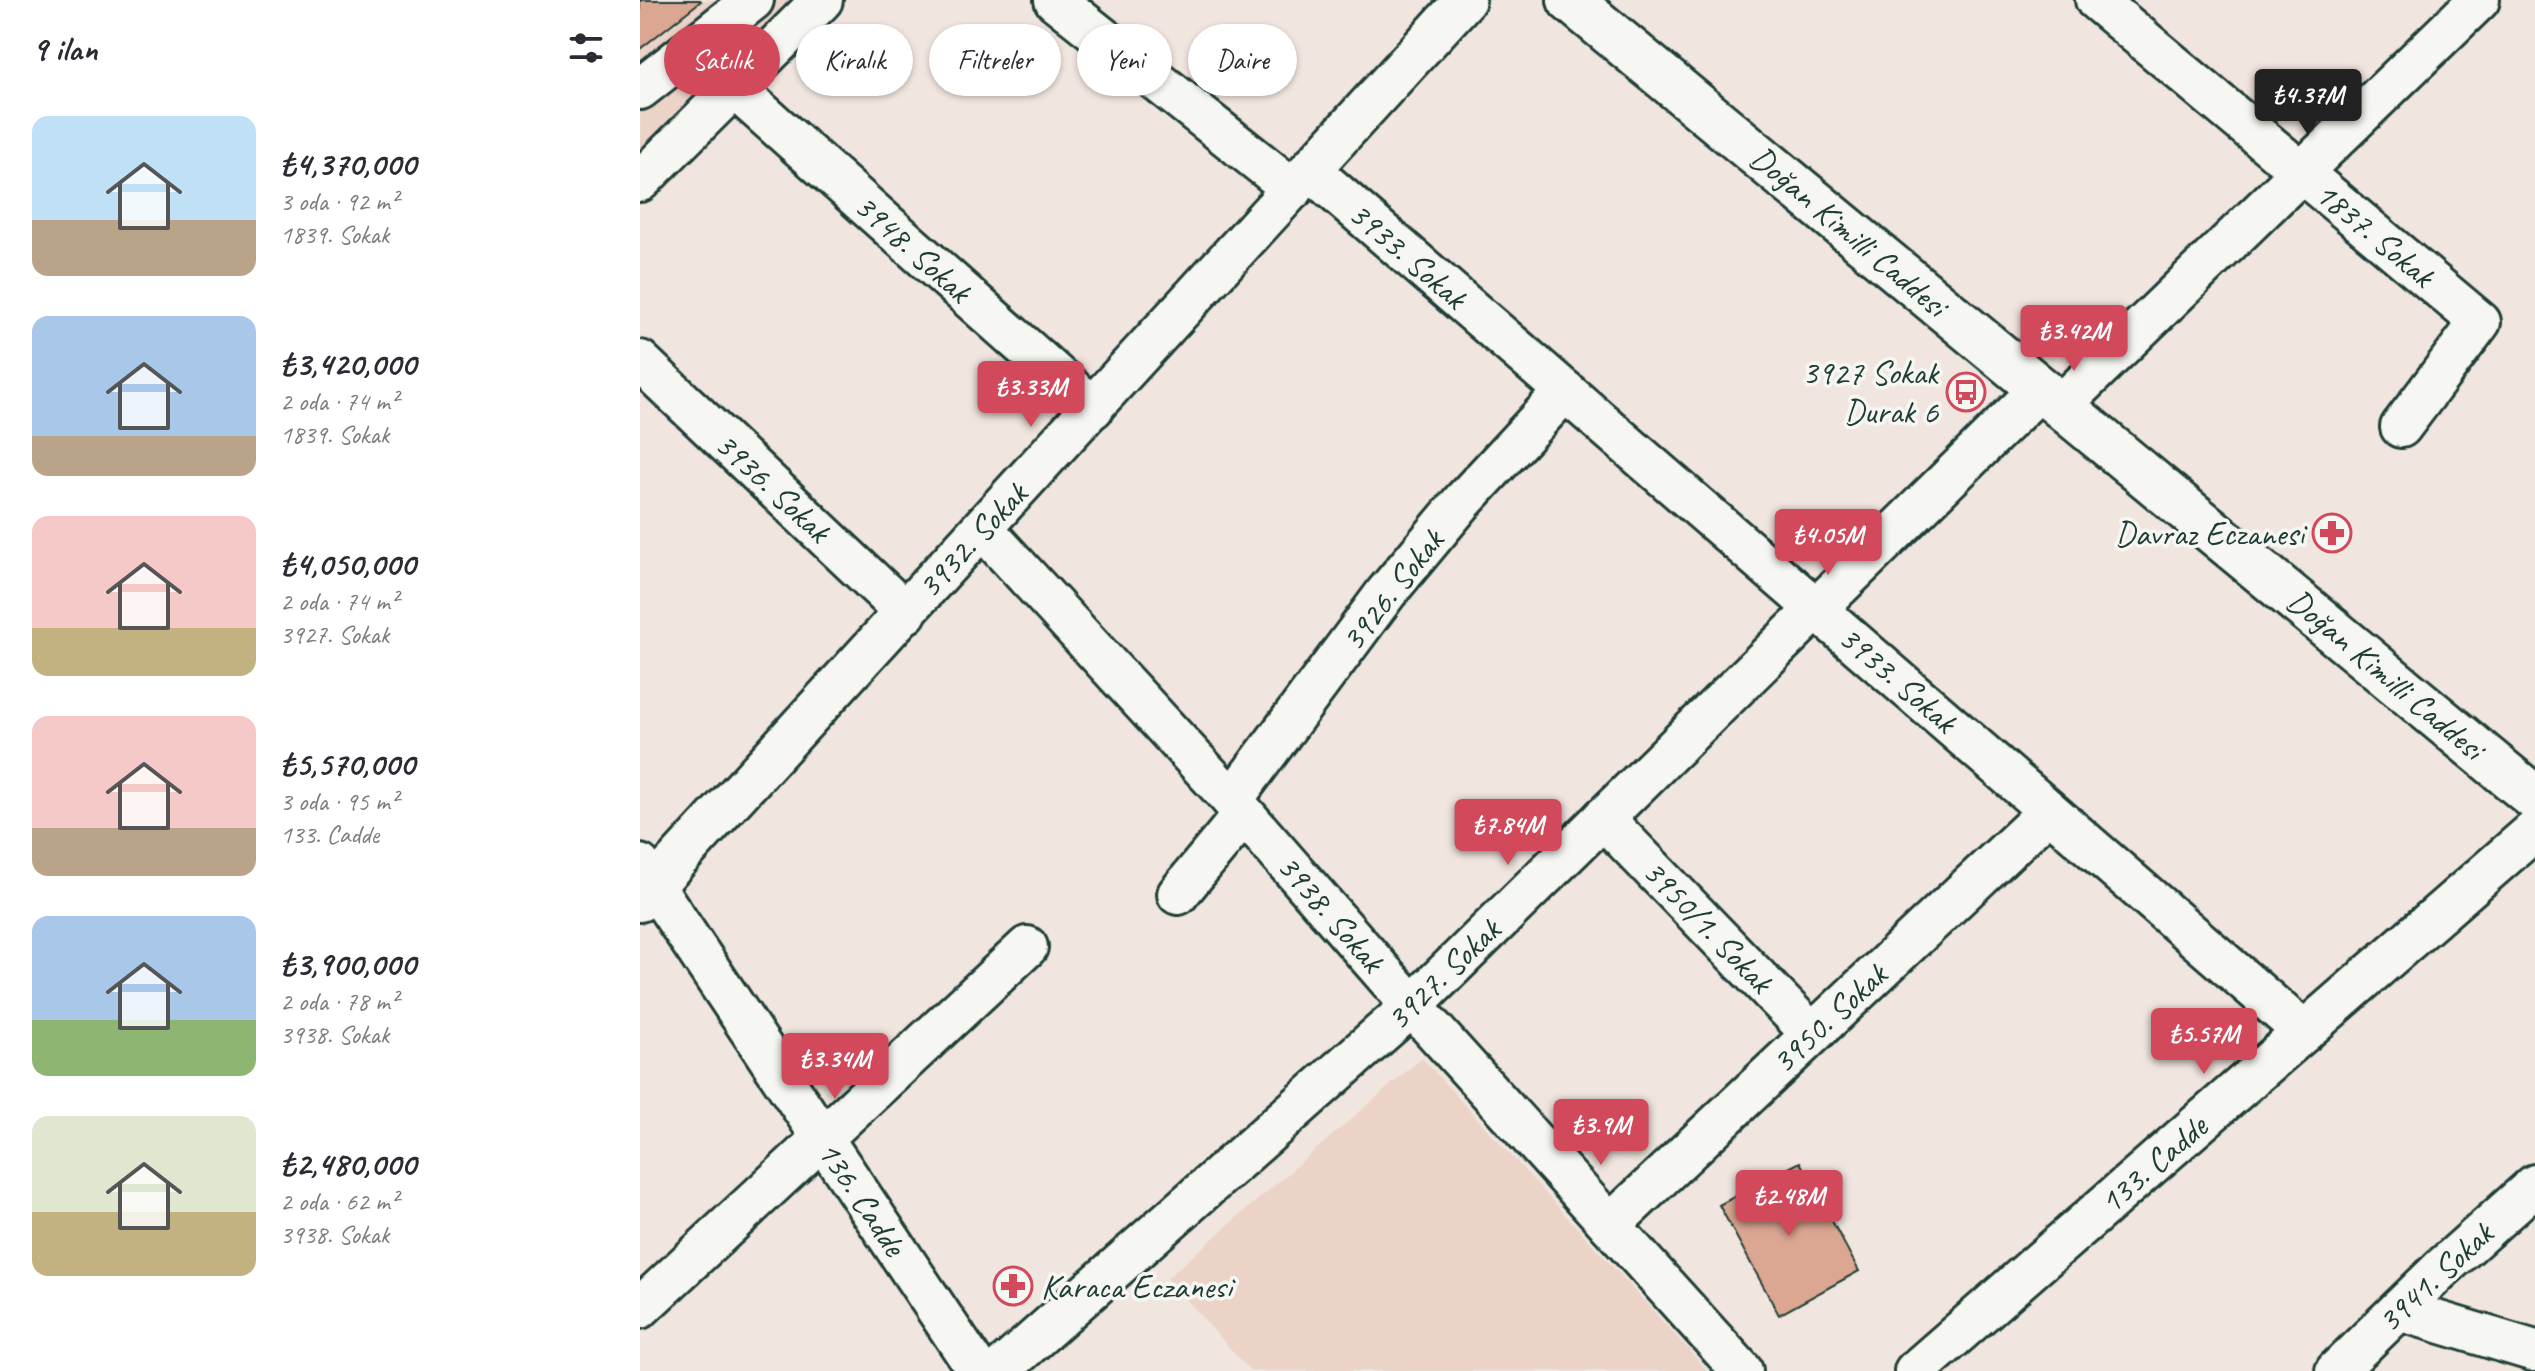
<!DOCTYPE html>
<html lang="tr">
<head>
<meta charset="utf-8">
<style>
	body { margin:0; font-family:Caveat,sans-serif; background:#f7f7f7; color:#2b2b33; height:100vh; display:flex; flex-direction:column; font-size:30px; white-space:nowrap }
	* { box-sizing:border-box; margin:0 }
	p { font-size:26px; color:#7c7c81 }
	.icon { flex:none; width:44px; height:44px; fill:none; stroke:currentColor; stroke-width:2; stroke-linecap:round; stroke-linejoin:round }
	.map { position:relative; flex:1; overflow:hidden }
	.sheet { display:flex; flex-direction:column; background:#fff; width:640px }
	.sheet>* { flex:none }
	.banner { position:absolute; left:24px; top:24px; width:760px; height:72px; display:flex; gap:16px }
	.price { position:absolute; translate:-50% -68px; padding:0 18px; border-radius:8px; background:#d1495b; color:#fff; font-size:26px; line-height:52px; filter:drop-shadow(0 2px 4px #0008) }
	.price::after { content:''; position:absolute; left:50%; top:48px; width:24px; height:18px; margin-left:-12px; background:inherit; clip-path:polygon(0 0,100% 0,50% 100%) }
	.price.active { background:#222; color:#fff }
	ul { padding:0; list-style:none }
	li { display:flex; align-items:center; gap:24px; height:200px; padding:0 32px }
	li span { display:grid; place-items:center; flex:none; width:224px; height:160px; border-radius:16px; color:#555 }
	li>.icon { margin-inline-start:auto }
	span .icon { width:96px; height:96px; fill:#fffc; stroke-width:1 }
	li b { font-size:34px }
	h2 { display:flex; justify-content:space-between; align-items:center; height:96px; padding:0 32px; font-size:34px }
	.pill { padding:0 28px; border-radius:36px; background:#fff; box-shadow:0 2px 6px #0004; font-size:28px; line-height:72px }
	.pill.active { background:#d1495b; color:#fff }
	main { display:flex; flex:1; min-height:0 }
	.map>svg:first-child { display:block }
	.built { fill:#ebd3c8 }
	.building { fill:#dca792; stroke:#1f3d34; stroke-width:2 }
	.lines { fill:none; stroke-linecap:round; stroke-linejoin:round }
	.minor-casing { stroke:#1f3d34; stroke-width:46 }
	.major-casing { stroke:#1f3d34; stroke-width:50 }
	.minor { stroke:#f6f6f2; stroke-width:40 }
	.major { stroke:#f6f6f2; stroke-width:44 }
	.labels { text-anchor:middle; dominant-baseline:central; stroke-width:7; stroke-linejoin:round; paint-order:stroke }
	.street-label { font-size:34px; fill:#1f3d34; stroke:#f6f6f2 }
	.poi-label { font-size:34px; fill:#1f3d34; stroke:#f6f6f2; text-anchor:end }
</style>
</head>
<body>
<main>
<section class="sheet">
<h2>9 ilan<svg class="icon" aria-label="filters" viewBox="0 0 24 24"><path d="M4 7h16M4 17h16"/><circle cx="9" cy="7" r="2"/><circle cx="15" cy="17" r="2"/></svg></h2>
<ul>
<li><span style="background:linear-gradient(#bfe0f5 65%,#b9a48a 0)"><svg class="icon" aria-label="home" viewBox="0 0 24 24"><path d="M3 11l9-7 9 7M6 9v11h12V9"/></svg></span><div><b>₺4,370,000</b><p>3 oda · 92 m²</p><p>1839. Sokak</p></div></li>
<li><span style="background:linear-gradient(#a9c7e8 75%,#b9a48a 0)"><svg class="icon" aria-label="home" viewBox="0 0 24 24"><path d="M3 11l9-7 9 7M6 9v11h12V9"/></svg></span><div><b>₺3,420,000</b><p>2 oda · 74 m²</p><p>1839. Sokak</p></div></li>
<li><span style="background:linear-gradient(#f6c9c9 70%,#c2b280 0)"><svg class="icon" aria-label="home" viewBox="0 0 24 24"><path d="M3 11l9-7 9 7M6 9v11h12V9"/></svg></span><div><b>₺4,050,000</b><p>2 oda · 74 m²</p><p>3927. Sokak</p></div></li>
<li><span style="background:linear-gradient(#f6c9c9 70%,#b9a48a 0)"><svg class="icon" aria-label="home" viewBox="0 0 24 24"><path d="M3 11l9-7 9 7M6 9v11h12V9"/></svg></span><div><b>₺5,570,000</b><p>3 oda · 95 m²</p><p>133. Cadde</p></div></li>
<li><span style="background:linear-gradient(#a9c7e8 65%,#8fb573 0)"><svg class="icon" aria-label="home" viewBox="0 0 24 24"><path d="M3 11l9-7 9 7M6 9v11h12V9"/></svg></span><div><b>₺3,900,000</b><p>2 oda · 78 m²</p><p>3938. Sokak</p></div></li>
<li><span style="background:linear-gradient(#dfe7d0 60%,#c2b280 0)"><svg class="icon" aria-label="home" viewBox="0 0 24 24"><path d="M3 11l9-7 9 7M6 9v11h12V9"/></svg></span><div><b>₺2,480,000</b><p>2 oda · 62 m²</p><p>3938. Sokak</p></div></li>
</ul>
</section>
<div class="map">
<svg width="1895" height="1371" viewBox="0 0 1895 1371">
	<rect width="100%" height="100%" fill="#f1e6df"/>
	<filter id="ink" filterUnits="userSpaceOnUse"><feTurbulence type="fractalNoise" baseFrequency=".0125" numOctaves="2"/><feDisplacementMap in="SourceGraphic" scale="16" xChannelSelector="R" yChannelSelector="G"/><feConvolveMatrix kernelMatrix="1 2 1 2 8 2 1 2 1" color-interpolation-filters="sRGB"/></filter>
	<g filter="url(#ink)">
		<!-- built -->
		<g class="built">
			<polygon points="0,0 161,0 0,160"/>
			<polygon points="782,1058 1068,1371 610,1371 527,1278"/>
		</g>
		<!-- building -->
		<g class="building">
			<polygon points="0,0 60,0 61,1 0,49"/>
			<polygon points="1160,1162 1219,1271 1139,1315 1079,1205"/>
		</g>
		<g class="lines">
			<!-- minor casing -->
			<g class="minor-casing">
				<g id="minor">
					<polyline points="415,0 653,189"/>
					<polyline points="1456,0 1840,322 1761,427"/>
					<polyline points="94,88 453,408"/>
					<polyline points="0,89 113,0"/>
					<polyline points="670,170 1664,1032"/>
					<polyline points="0,181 182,0"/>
					<polyline points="0,361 266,613"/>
					<polyline points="1420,406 1839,0"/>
					<polyline points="343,529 592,800 772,1006 1102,1371"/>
					<polyline points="592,800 746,593 822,502 925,391"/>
					<polyline points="963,818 1172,1034"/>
					<polyline points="0,865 338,1371"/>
					<polyline points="538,894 604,814"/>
					<polyline points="0,901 825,0"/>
					<polyline points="970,1225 1409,811"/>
					<polyline points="0,1308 387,947"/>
					<polyline points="1759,1310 1895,1351"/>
					<polyline points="359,1371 772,1006 1400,389"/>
					<polyline points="1275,1371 1895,830"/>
					<polyline points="1696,1371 1800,1270 1895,1185"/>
				</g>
			</g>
			<!-- major casing -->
			<g class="major-casing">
				<polyline id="major" points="930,0 1895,798"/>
			</g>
			<!-- minor -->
			<use href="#minor" class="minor"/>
			<!-- major -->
			<use href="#major" class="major"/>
		</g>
	</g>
	<!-- icons -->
	<defs>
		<g id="bus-ring" transform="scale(2)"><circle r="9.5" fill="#f6f6f2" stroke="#d1495b" stroke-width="1.5"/><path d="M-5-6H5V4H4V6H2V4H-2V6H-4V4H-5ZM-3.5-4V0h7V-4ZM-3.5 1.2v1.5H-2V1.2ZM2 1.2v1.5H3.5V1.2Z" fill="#d1495b"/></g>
		<g id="pharmacy-ring" transform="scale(2)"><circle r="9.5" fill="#f6f6f2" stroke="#d1495b" stroke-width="1.5"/><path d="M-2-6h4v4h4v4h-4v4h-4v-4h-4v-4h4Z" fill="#d1495b"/></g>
	</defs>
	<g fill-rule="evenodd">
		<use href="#bus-ring" x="1326" y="392"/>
		<use href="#pharmacy-ring" x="1692" y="533"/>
		<use href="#pharmacy-ring" x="373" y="1286"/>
	</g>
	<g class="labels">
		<!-- street labels -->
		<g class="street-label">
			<text transform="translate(1209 231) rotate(40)">Doğan Kimilli Caddesi</text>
			<text transform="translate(1735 234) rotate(40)">1837. Sokak</text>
			<text transform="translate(273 248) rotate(42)">3948. Sokak</text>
			<text transform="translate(768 255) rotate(41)">3933. Sokak</text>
			<text transform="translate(133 487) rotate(43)">3936. Sokak</text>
			<text transform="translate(332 540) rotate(-47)">3932. Sokak</text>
			<text transform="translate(752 590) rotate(-52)">3926. Sokak</text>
			<text transform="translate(1746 674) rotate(40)">Doğan Kimilli Caddesi</text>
			<text transform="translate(1258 679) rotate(41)">3933. Sokak</text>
			<text transform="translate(691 913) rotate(49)">3938. Sokak</text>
			<text transform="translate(1068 926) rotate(46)">3950/1. Sokak</text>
			<text transform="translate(803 974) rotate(-44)">3927. Sokak</text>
			<text transform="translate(1189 1018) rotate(-43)">3950. Sokak</text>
			<text transform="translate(1513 1164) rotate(-41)">133. Cadde</text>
			<text transform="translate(222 1198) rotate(56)">136. Cadde</text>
			<text transform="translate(1795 1277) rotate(-43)">3941. Sokak</text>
		</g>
		<!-- poi labels -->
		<g class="poi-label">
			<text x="1298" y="372">3927 Sokak<tspan x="1298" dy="39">Durak 6</tspan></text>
			<text x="1664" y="533">Davraz Eczanesi</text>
			<text x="401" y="1286" text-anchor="start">Karaca Eczanesi</text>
		</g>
	</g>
</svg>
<b class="price active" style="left:1668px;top:137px">₺4.37M</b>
<b class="price" style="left:1434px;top:373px">₺3.42M</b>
<b class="price" style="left:391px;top:429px">₺3.33M</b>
<b class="price" style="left:1188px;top:577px">₺4.05M</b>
<b class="price" style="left:868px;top:867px">₺7.84M</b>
<b class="price" style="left:1564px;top:1076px">₺5.57M</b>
<b class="price" style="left:195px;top:1101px">₺3.34M</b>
<b class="price" style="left:961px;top:1167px">₺3.9M</b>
<b class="price" style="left:1149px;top:1238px">₺2.48M</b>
<div class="banner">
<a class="pill active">Satılık</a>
<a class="pill">Kiralık</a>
<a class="pill">Filtreler</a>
<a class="pill">Yeni</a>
<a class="pill">Daire</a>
</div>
</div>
</main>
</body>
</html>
